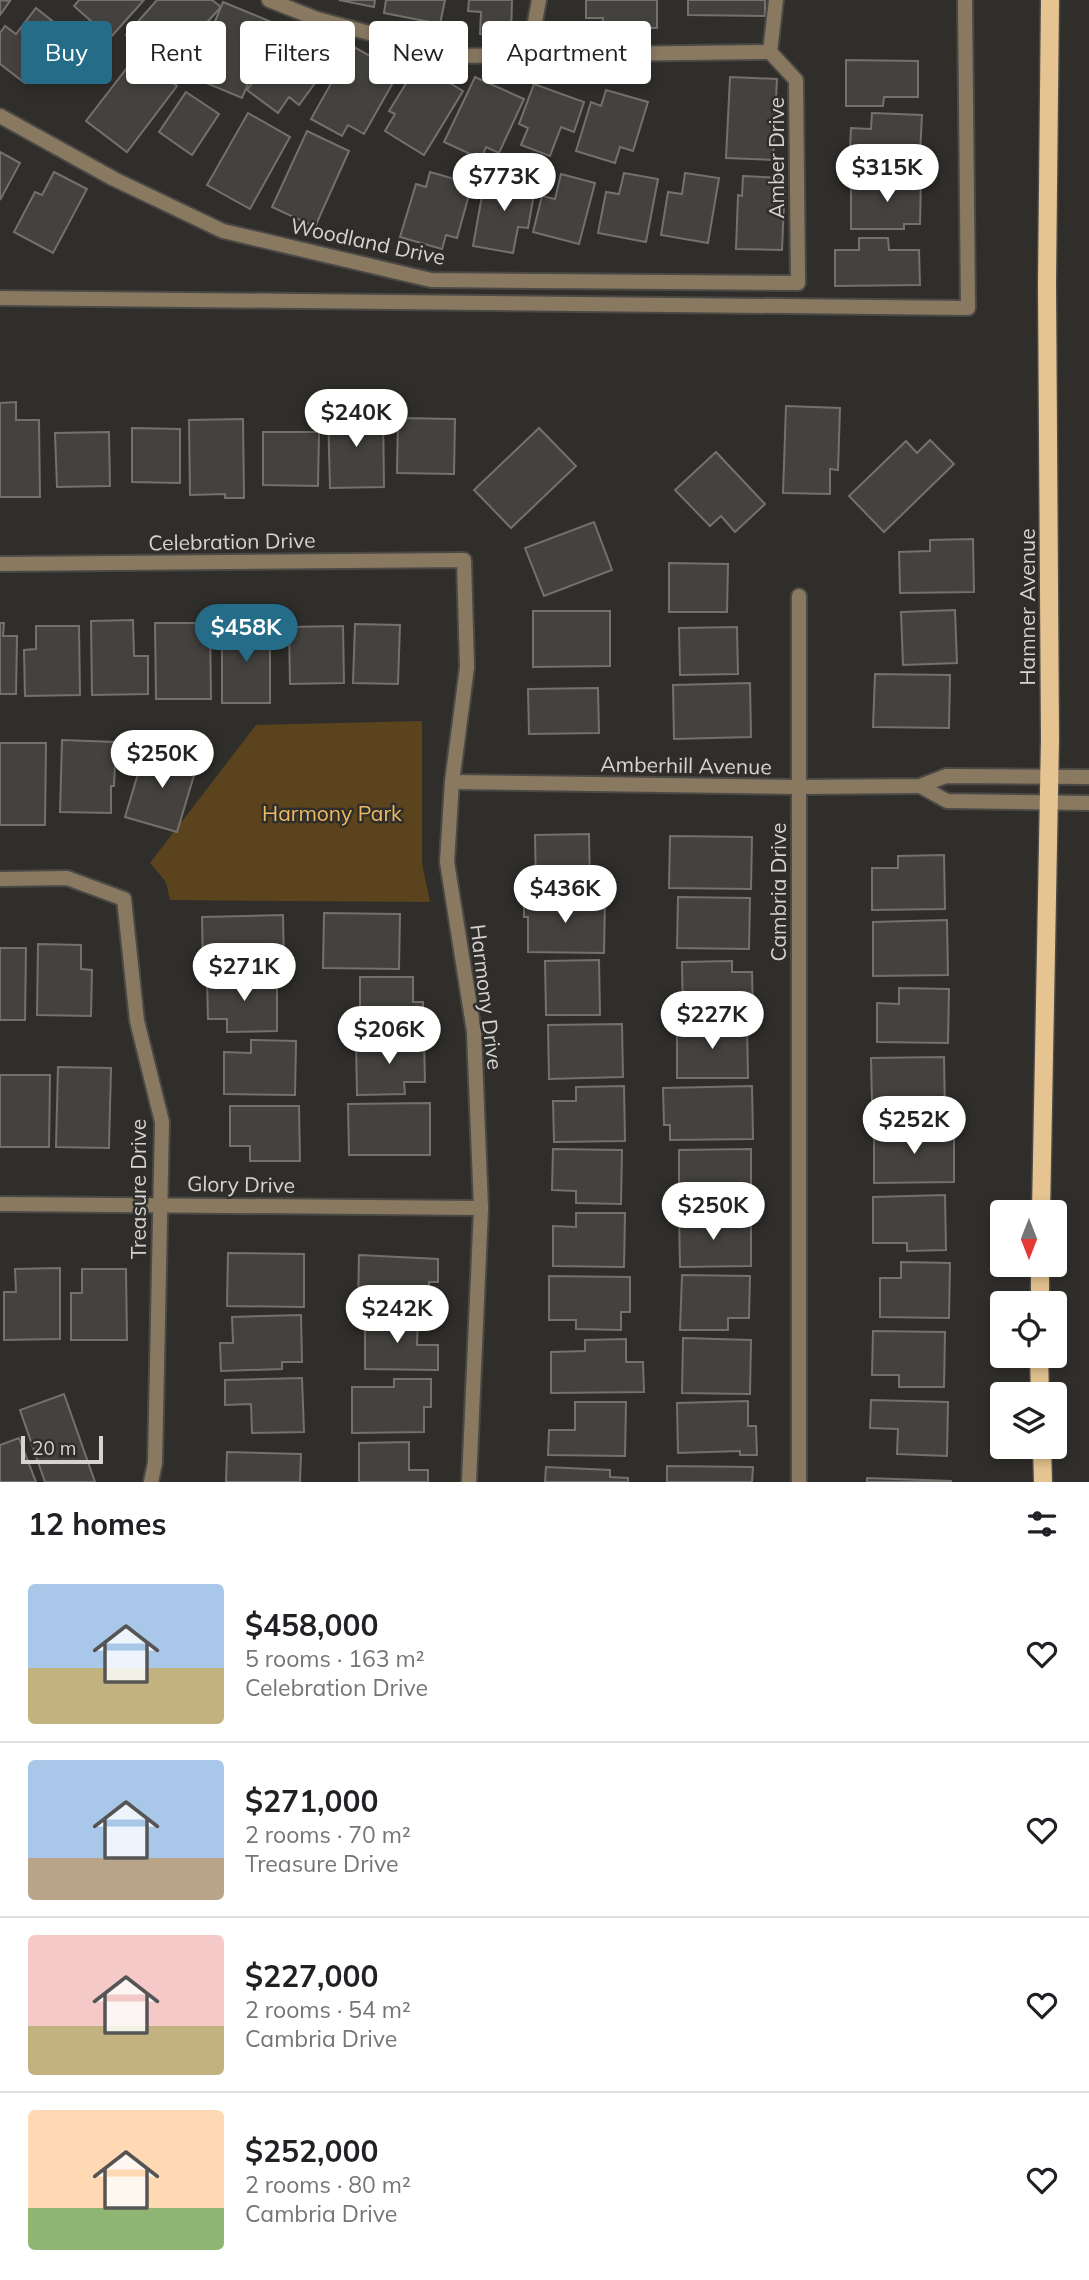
<!DOCTYPE html>
<html lang="en">
<head>
<meta charset="utf-8">
<style>
	body { margin:0; font-family:Mulish,sans-serif; background:#f2f2f2; color:#202124; height:100vh; display:flex; flex-direction:column; font-size:26px; white-space:nowrap }
	* { box-sizing:border-box; margin:0 }
	p { font-size:23px; color:#757577 }
	.icon { flex:none; width:38px; height:38px; fill:none; stroke:currentColor; stroke-width:2; stroke-linecap:round; stroke-linejoin:round }
	.map { position:relative; height:1482px; overflow:hidden }
	.drawer { display:flex; flex-direction:column; background:#fff; flex:1 }
	.drawer>* { flex:none }
	.guide { position:absolute; left:21px; top:21px; width:700px; height:63px; display:flex; gap:14px }
	.needle { width:46px; rotate:180deg }
	.controls { position:absolute; left:990px; top:1200px; display:grid; gap:14px }
	.controls a { display:grid; place-items:center; width:77px; height:77px; border-radius:7px; background:#fff; box-shadow:0 4px 10px #0003; font-size:35px }
	.scale { position:absolute; left:21px; bottom:18px; width:82px; box-sizing:border-box; padding-left:7px; border:4px solid #d6d4d2; border-top:0; font-size:19px; line-height:24px; white-space:nowrap; color:#d6d4d2; -webkit-text-stroke:5px #302e2b; paint-order:stroke }
	.price { position:absolute; translate:-50% -60px; padding:0 16px; border-radius:24px; background:#fff; color:#222; font-size:23px; line-height:46px; filter:drop-shadow(0 2px 4px #0008) }
	.price::after { content:''; position:absolute; left:50%; top:42px; width:21px; height:16px; margin-left:-10px; background:inherit; clip-path:polygon(0 0,100% 0,50% 100%) }
	.price.selected { background:#246c87; color:#fff }
	ul { padding:0; list-style:none }
	li { display:flex; align-items:center; gap:21px; height:175px; padding:0 28px }
	li+li { border-top:2px solid #e0e0e0 }
	li span { display:grid; place-items:center; flex:none; width:196px; height:140px; border-radius:7px; color:#555 }
	li>.icon { margin-inline-start:auto }
	span .icon { width:84px; height:84px; fill:#fffc; stroke-width:1 }
	li b { font-size:30px }
	h2 { display:flex; justify-content:space-between; align-items:center; height:84px; padding:0 28px; font-size:30px }
	.pill { padding:0 24px; border-radius:7px; background:#fff; box-shadow:0 4px 10px #0003; font-size:24px; line-height:63px }
	.pill.selected { background:#246c87; color:#fff }
	.map>svg:first-child { display:block }
	.green { fill:#5b441d }
	.building { fill:#44423f; stroke:#74716d; stroke-width:2 }
	.lines { fill:none; stroke-linecap:round; stroke-linejoin:round }
	.service-casing { stroke:#4b4946; stroke-width:18 }
	.minor-casing { stroke:#4b4946; stroke-width:18 }
	.primary-casing { stroke:#4b4946; stroke-width:21 }
	.service { stroke:#897961; stroke-width:14 }
	.minor { stroke:#897961; stroke-width:14 }
	.primary { stroke:#e5c491; stroke-width:18 }
	.labels { text-anchor:middle; dominant-baseline:central; stroke-width:5; stroke-linejoin:round; paint-order:stroke }
	.street-label { font-size:21px; fill:#d6d4d2; stroke:#302e2b }
	.park-label { font-size:21px; fill:#edb964; stroke:#302e2b }
</style>
</head>
<body>
<div class="map">
<svg width="1089" height="1482" viewBox="0 0 1089 1482">
	<rect width="100%" height="100%" fill="#302e2b"/>
	<!-- green -->
	<polygon class="green" points="422,721 422,863 430,902 170,900 166,882 150,863 256,725"/>
	<!-- building -->
	<g class="building">
		<polygon points="0,0 10,1 0,15"/>
		<polygon points="79,0 144,0 110,38 74,6"/>
		<polygon points="157,0 212,0 221,7 164,69 126,35"/>
		<polygon points="339,0 375,0 374,7"/>
		<polygon points="386,0 445,0 440,24 384,13"/>
		<polygon points="469,0 512,0 511,35 480,34 481,12 468,11"/>
		<polygon points="586,0 657,0 657,28 602,27 603,18 586,18"/>
		<polygon points="688,0 765,0 765,16 688,15"/>
		<polygon points="223,2 274,23 242,98 192,77"/>
		<polygon points="36,8 65,31 25,83 0,64 0,33 5,26 16,34"/>
		<polygon points="293,27 334,57 299,105 289,97 278,113 247,90"/>
		<polygon points="352,46 399,72 364,134 348,125 342,136 311,119"/>
		<polygon points="137,55 177,86 127,152 86,121"/>
		<polygon points="846,60 918,61 918,97 884,97 883,106 846,106"/>
		<polygon points="418,64 463,91 424,155 385,131 395,114 389,111"/>
		<polygon points="475,77 524,99 499,153 486,147 481,159 444,142"/>
		<polygon points="730,77 777,79 773,160 726,158"/>
		<polygon points="534,84 584,102 574,132 561,127 550,156 521,145 528,128 519,124"/>
		<polygon points="606,90 648,102 633,151 620,147 615,163 576,151 591,102 601,106"/>
		<polygon points="186,92 219,114 192,155 159,132"/>
		<polygon points="248,113 290,137 250,209 207,185"/>
		<polygon points="872,113 922,115 919,172 849,168 851,128 871,129"/>
		<polygon points="307,131 349,151 315,227 272,207"/>
		<polygon points="0,152 20,163 0,200"/>
		<polygon points="54,172 87,189 53,253 14,232 35,192 42,195"/>
		<polygon points="430,172 472,184 457,238 446,235 442,249 400,237 416,184 426,187"/>
		<polygon points="624,173 658,179 646,242 598,233 606,192 619,194"/>
		<polygon points="685,173 719,178 708,243 661,235 668,192 682,194"/>
		<polygon points="561,174 595,183 579,244 533,232 542,196 555,199"/>
		<polygon points="493,175 536,183 528,228 518,227 513,253 473,246 483,190 490,191"/>
		<polygon points="743,176 785,178 782,250 736,249 738,195 742,196"/>
		<polygon points="869,178 921,178 920,224 904,224 904,229 851,229 851,189 869,189"/>
		<polygon points="859,238 888,238 889,250 919,250 920,285 835,286 835,250 859,250"/>
		<polygon points="16,402 16,420 39,420 40,497 0,497 0,403"/>
		<polygon points="786,406 840,408 838,470 830,469 830,494 783,493"/>
		<polygon points="383,411 384,487 330,488 328,412"/>
		<polygon points="398,418 455,419 454,474 397,473"/>
		<polygon points="243,419 244,498 225,498 225,494 190,495 189,420"/>
		<polygon points="132,428 180,429 180,483 132,482"/>
		<polygon points="539,428 576,466 511,528 474,490"/>
		<polygon points="109,432 110,486 57,487 55,433"/>
		<polygon points="263,432 319,432 318,486 263,485"/>
		<polygon points="930,440 954,464 884,532 849,496 906,441 917,453"/>
		<polygon points="716,452 765,504 735,532 721,516 710,526 675,490"/>
		<polygon points="594,522 612,570 544,596 525,548"/>
		<polygon points="973,539 974,592 900,593 899,552 930,551 930,540"/>
		<polygon points="669,563 728,564 727,612 669,612"/>
		<polygon points="955,610 957,663 903,665 901,612"/>
		<polygon points="533,611 610,611 610,666 533,667"/>
		<polygon points="133,620 134,656 148,656 148,694 92,695 91,621"/>
		<polygon points="0,623 4,623 3,636 17,636 16,694 0,694"/>
		<polygon points="155,623 210,623 211,699 156,699"/>
		<polygon points="355,624 400,625 398,684 353,683"/>
		<rect x="222" y="625" width="48" height="78"/>
		<polygon points="36,626 79,626 80,695 25,696 24,650 36,649"/>
		<polygon points="343,626 344,683 290,684 289,627"/>
		<polygon points="737,627 738,674 680,675 679,628"/>
		<polygon points="875,674 950,675 949,728 873,727"/>
		<polygon points="750,683 751,737 674,739 673,685"/>
		<polygon points="598,688 599,733 529,734 528,689"/>
		<polygon points="62,740 116,742 114,786 111,786 111,813 60,812"/>
		<polygon points="0,743 46,743 45,825 0,825"/>
		<polygon points="146,747 198,762 177,832 125,817"/>
		<polygon points="589,834 590,888 536,889 535,835"/>
		<polygon points="670,836 752,837 751,889 669,888"/>
		<polygon points="944,855 945,909 872,910 872,868 898,868 898,856"/>
		<polygon points="524,897 605,899 604,953 528,952 528,917 524,917"/>
		<polygon points="678,897 750,898 749,949 677,948"/>
		<polygon points="324,913 400,914 399,969 323,968"/>
		<polygon points="283,915 284,967 203,969 202,917"/>
		<polygon points="947,920 948,975 873,976 873,922"/>
		<polygon points="38,944 81,945 81,969 92,970 91,1016 37,1015"/>
		<polygon points="0,948 26,948 25,1020 0,1020"/>
		<polygon points="599,960 600,1015 546,1015 545,961"/>
		<polygon points="732,961 732,972 752,972 753,1015 683,1016 682,962"/>
		<polygon points="277,977 277,1031 227,1032 227,1019 208,1019 207,978"/>
		<polygon points="360,977 413,977 413,1002 423,1002 423,1030 360,1031"/>
		<polygon points="899,988 949,989 948,1043 877,1042 877,1003 899,1004"/>
		<polygon points="622,1024 623,1077 549,1079 548,1025"/>
		<polygon points="747,1024 748,1078 677,1078 677,1025"/>
		<polygon points="251,1040 296,1041 295,1095 224,1094 224,1052 251,1053"/>
		<polygon points="424,1040 425,1082 404,1082 405,1094 357,1095 356,1041"/>
		<polygon points="944,1057 945,1112 898,1112 898,1101 872,1102 871,1058"/>
		<polygon points="58,1067 111,1068 109,1148 56,1147"/>
		<polygon points="0,1075 50,1075 49,1147 0,1147"/>
		<polygon points="624,1086 625,1141 554,1142 553,1101 576,1101 576,1087"/>
		<polygon points="752,1086 753,1139 670,1140 670,1125 664,1125 663,1088"/>
		<polygon points="430,1103 430,1155 349,1155 348,1104"/>
		<polygon points="230,1106 299,1106 300,1161 250,1161 250,1146 230,1146"/>
		<polygon points="874,1129 954,1129 954,1182 874,1183"/>
		<polygon points="553,1149 622,1150 621,1204 576,1203 576,1191 552,1190"/>
		<polygon points="751,1149 751,1190 730,1190 730,1203 679,1204 679,1150"/>
		<polygon points="945,1195 946,1250 907,1251 907,1243 873,1243 873,1197"/>
		<polygon points="576,1213 625,1213 624,1267 553,1266 553,1226 576,1227"/>
		<polygon points="679,1213 722,1213 722,1226 751,1226 751,1266 680,1267"/>
		<polygon points="228,1253 304,1254 304,1307 227,1306"/>
		<polygon points="359,1255 438,1259 438,1282 429,1282 429,1307 358,1305"/>
		<polygon points="901,1262 950,1263 949,1318 880,1317 880,1278 901,1278"/>
		<polygon points="60,1268 60,1339 4,1340 4,1292 16,1292 15,1269"/>
		<polygon points="82,1269 126,1269 127,1340 71,1340 71,1293 82,1293"/>
		<polygon points="682,1275 750,1276 749,1318 728,1318 728,1330 680,1330"/>
		<polygon points="549,1276 630,1277 630,1312 621,1312 621,1330 576,1329 576,1320 549,1320"/>
		<polygon points="301,1315 302,1362 282,1362 282,1369 221,1371 220,1343 233,1343 232,1317"/>
		<polygon points="365,1315 418,1316 417,1345 438,1345 438,1370 365,1369"/>
		<polygon points="873,1331 945,1332 944,1387 899,1387 899,1375 872,1375"/>
		<polygon points="683,1338 751,1340 750,1394 682,1393"/>
		<polygon points="626,1339 626,1362 643,1362 644,1392 551,1393 551,1352 585,1351 585,1340"/>
		<polygon points="302,1378 304,1432 252,1433 251,1404 225,1405 225,1380"/>
		<polygon points="394,1379 431,1379 431,1407 424,1407 424,1432 352,1433 352,1387 394,1387"/>
		<polygon points="64,1394 95,1482 45,1482 20,1410"/>
		<polygon points="871,1400 948,1402 947,1456 897,1454 898,1429 870,1428"/>
		<polygon points="748,1401 748,1426 756,1426 757,1455 740,1455 740,1451 678,1453 677,1403"/>
		<polygon points="575,1402 626,1402 625,1456 548,1455 549,1430 575,1430"/>
		<polygon points="19,1438 36,1482 0,1482 0,1445"/>
		<polygon points="409,1442 409,1470 428,1470 428,1482 359,1482 359,1443"/>
		<polygon points="227,1452 301,1454 300,1482 226,1482"/>
		<polygon points="667,1466 753,1467 752,1482 667,1482"/>
		<polygon points="546,1467 610,1470 610,1477 628,1478 628,1482 545,1482"/>
		<polygon points="867,1478 951,1481 951,1482 867,1482"/>
	</g>
	<g class="lines">
		<!-- service casing -->
		<g class="service-casing">
			<polyline id="service" points="0,298 968,308 965,0"/>
		</g>
		<!-- minor casing -->
		<g class="minor-casing">
			<g id="minor">
				<polyline points="269,0 317,19 455,56 770,52"/>
				<polyline points="529,55 539,0"/>
				<polyline points="0,116 114,179 223,231 431,280 798,283 796,80 770,52 776,0"/>
				<polyline points="0,564 464,560 467,667 452,782 447,862 474,1032 481,1208 469,1482"/>
				<polyline points="799,596 799,1482"/>
				<polyline points="452,782 799,787 920,786 946,776 1089,777"/>
				<polyline points="920,786 947,801 1089,803"/>
				<polyline points="0,879 67,878 124,899 137,1021 162,1122 155,1463 151,1482"/>
				<polyline points="0,1204 481,1208"/>
			</g>
		</g>
		<!-- primary casing -->
		<g class="primary-casing">
			<g id="primary">
				<polyline points="1041,1213 1050,739 1047,283 1050,0"/>
				<polyline points="1040,1304 1040,1265"/>
				<polyline points="1039,1356 1040,1395"/>
				<polyline points="1042,1447 1043,1482"/>
			</g>
		</g>
		<!-- service -->
		<use href="#service" class="service"/>
		<!-- minor -->
		<use href="#minor" class="minor"/>
		<!-- primary -->
		<use href="#primary" class="primary"/>
	</g>
	<g class="labels">
		<!-- street labels -->
		<g class="street-label">
			<text transform="translate(776 158) rotate(-90)">Amber Drive</text>
			<text transform="translate(368 241) rotate(12)">Woodland Drive</text>
			<text transform="translate(232 541) rotate(-1)">Celebration Drive</text>
			<text transform="translate(1027 607) rotate(-90)">Hamner Avenue</text>
			<text transform="translate(686 765) rotate(1)">Amberhill Avenue</text>
			<text transform="translate(778 892) rotate(-90)">Cambria Drive</text>
			<text transform="translate(487 997) rotate(83)">Harmony Drive</text>
			<text transform="translate(241 1184) rotate(1)">Glory Drive</text>
			<text transform="translate(138 1189) rotate(-90)">Treasure Drive</text>
		</g>
		<!-- park labels -->
		<g class="park-label">
			<text x="332" y="813">Harmony Park</text>
		</g>
	</g>
</svg>
<div class="controls">
<a><svg class="needle" viewBox="-14 -14 28 28"><path d="M0-13l5 13h-10z" fill="#e53935"/><path d="M0 13l5-13h-10z" fill="#757577"/></svg></a>
<a><svg class="icon" aria-label="locate" viewBox="0 0 24 24"><circle cx="12" cy="12" r="6"/><path d="M12 2v4M12 18v4M2 12h4M18 12h4"/></svg></a>
<a><svg class="icon" aria-label="layers" viewBox="0 0 24 24"><path d="M12 4l9 5-9 5-9-5zM3 14l9 5 9-5"/></svg></a>
</div>
<div class="scale">20 m</div>
<b class="price" style="left:887px;top:204px">$315K</b>
<b class="price" style="left:504px;top:213px">$773K</b>
<b class="price" style="left:356px;top:449px">$240K</b>
<b class="price selected" style="left:246px;top:664px">$458K</b>
<b class="price" style="left:162px;top:790px">$250K</b>
<b class="price" style="left:565px;top:925px">$436K</b>
<b class="price" style="left:244px;top:1003px">$271K</b>
<b class="price" style="left:712px;top:1051px">$227K</b>
<b class="price" style="left:389px;top:1066px">$206K</b>
<b class="price" style="left:914px;top:1156px">$252K</b>
<b class="price" style="left:713px;top:1242px">$250K</b>
<b class="price" style="left:397px;top:1345px">$242K</b>
<div class="guide">
<a class="pill selected">Buy</a>
<a class="pill">Rent</a>
<a class="pill">Filters</a>
<a class="pill">New</a>
<a class="pill">Apartment</a>
</div>
</div>
<section class="drawer">
<h2>12 homes<svg class="icon" aria-label="filters" viewBox="0 0 24 24"><path d="M4 7h16M4 17h16"/><circle cx="9" cy="7" r="2"/><circle cx="15" cy="17" r="2"/></svg></h2>
<ul>
<li><span style="background:linear-gradient(#a9c7e8 60%,#c2b280 0)"><svg class="icon" aria-label="home" viewBox="0 0 24 24"><path d="M3 11l9-7 9 7M6 9v11h12V9"/></svg></span><div><b>$458,000</b><p>5 rooms · 163 m²</p><p>Celebration Drive</p></div><svg class="icon" aria-label="heart" viewBox="0 0 24 24"><path d="M12 20l-8-8c-3-5 5-10 8-4 3-6 11-1 8 4z"/></svg></li>
<li><span style="background:linear-gradient(#a9c7e8 70%,#b9a48a 0)"><svg class="icon" aria-label="home" viewBox="0 0 24 24"><path d="M3 11l9-7 9 7M6 9v11h12V9"/></svg></span><div><b>$271,000</b><p>2 rooms · 70 m²</p><p>Treasure Drive</p></div><svg class="icon" aria-label="heart" viewBox="0 0 24 24"><path d="M12 20l-8-8c-3-5 5-10 8-4 3-6 11-1 8 4z"/></svg></li>
<li><span style="background:linear-gradient(#f6c9c9 65%,#c2b280 0)"><svg class="icon" aria-label="home" viewBox="0 0 24 24"><path d="M3 11l9-7 9 7M6 9v11h12V9"/></svg></span><div><b>$227,000</b><p>2 rooms · 54 m²</p><p>Cambria Drive</p></div><svg class="icon" aria-label="heart" viewBox="0 0 24 24"><path d="M12 20l-8-8c-3-5 5-10 8-4 3-6 11-1 8 4z"/></svg></li>
<li><span style="background:linear-gradient(#ffd9b3 70%,#8fb573 0)"><svg class="icon" aria-label="home" viewBox="0 0 24 24"><path d="M3 11l9-7 9 7M6 9v11h12V9"/></svg></span><div><b>$252,000</b><p>2 rooms · 80 m²</p><p>Cambria Drive</p></div><svg class="icon" aria-label="heart" viewBox="0 0 24 24"><path d="M12 20l-8-8c-3-5 5-10 8-4 3-6 11-1 8 4z"/></svg></li>
</ul>
</section>
</body>
</html>
